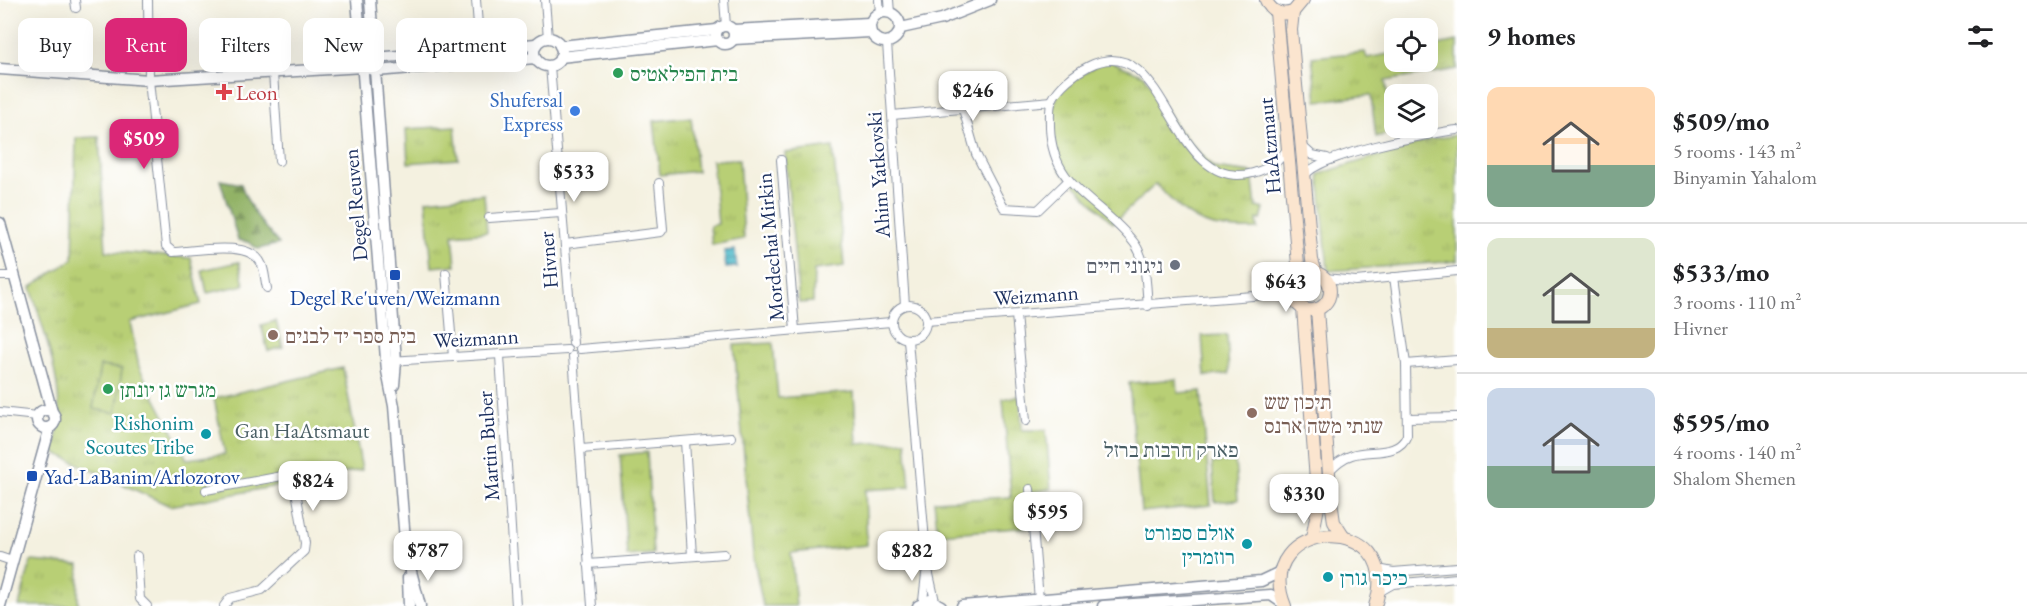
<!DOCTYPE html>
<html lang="en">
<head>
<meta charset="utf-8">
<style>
	body { margin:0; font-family:"EB Garamond","Frank Ruhl Libre",serif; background:#f6f6f6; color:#202124; height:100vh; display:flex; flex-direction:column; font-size:22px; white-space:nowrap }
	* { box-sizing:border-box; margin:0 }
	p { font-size:20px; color:#757577 }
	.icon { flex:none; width:33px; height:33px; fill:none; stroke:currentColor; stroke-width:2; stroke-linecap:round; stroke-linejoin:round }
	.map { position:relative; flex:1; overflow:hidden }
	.drawer { display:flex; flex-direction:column; background:#fff; width:570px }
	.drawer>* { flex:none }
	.banner { position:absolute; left:18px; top:18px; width:570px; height:54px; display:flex; gap:12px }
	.buttons { position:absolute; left:1384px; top:18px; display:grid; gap:12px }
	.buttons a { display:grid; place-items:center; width:54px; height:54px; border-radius:12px; background:#fff; box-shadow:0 6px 24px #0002; font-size:30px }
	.price { position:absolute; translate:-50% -51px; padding:0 14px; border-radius:12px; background:#fff; color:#222; font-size:20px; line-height:39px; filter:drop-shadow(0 2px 3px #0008) }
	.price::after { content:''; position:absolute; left:50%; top:36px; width:18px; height:14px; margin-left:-9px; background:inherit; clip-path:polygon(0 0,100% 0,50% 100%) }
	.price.selected { background:#db2777; color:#fff }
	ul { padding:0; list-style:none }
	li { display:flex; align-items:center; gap:18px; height:150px; padding:0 30px }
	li+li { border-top:2px solid #e0e0e0 }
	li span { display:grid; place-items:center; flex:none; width:168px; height:120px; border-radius:12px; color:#555 }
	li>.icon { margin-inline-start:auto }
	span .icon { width:72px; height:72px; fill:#fffc; stroke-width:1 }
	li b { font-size:26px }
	h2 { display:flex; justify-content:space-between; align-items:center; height:72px; padding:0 30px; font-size:26px }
	.chip { padding:0 21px; border-radius:12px; background:#fff; box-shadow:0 6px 24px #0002; font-size:21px; line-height:54px }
	.chip.selected { background:#db2777; color:#fff }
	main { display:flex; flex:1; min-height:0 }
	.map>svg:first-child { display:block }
	.grass { fill:url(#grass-tufts); stroke:#6a7f69; stroke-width:1.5 }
	.forest { fill:url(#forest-firs); stroke:#567062; stroke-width:1.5 }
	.garden { fill:#b8cf74; stroke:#6a7f69; stroke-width:1.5 }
	.water { fill:url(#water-rules); stroke:#357594; stroke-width:1.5 }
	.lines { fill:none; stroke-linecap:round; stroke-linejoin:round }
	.minor-casing { stroke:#88909f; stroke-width:10 }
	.tertiary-casing { stroke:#88909f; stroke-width:13 }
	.secondary-casing { stroke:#88909f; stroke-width:14 }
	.minor { stroke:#fff; stroke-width:8 }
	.tertiary { stroke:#fff; stroke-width:10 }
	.secondary { stroke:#fbe5cf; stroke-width:12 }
	.leisure-dot { fill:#2e9e5b; stroke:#fff; stroke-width:2 }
	.health-dot { fill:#e0444e; stroke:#fff; stroke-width:2 }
	.shop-dot { fill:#3f7fe0; stroke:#fff; stroke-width:2 }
	.worship-dot { fill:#6b7280; stroke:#fff; stroke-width:2 }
	.transit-dot { fill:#1a4fb4; stroke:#fff; stroke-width:2 }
	.education-dot { fill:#8d6e63; stroke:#fff; stroke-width:2 }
	.culture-dot { fill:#0f9aa8; stroke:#fff; stroke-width:2 }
	.labels { text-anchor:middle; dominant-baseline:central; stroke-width:5; stroke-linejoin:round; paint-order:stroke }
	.leisure-label { font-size:21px; fill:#27864d; stroke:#fff; text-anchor:start }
	.health-label { font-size:21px; fill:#be3a42; stroke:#fff; text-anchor:start }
	.shop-label { font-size:21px; fill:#366cbe; stroke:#fff; text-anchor:end }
	.street-label { font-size:21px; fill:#1b2f5e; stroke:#fff }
	.worship-label { font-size:21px; fill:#5b616d; stroke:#fff; text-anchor:end }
	.transit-label { font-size:21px; fill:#164399; stroke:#fff }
	.education-label { font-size:21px; fill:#785e54; stroke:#fff; text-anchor:start }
	.culture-label { font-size:21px; fill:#0d838f; stroke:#fff; text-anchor:end }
	.park-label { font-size:21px; fill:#4a5f65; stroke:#fff }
</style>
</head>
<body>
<main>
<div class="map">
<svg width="1457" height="606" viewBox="0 0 1457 606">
	<defs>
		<pattern id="grass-tufts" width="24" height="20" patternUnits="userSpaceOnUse" patternTransform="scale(1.5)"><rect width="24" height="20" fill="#b8cf74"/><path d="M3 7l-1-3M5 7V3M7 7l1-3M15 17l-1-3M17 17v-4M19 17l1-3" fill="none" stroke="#9eb267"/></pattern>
		<pattern id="forest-firs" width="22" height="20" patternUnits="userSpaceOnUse" patternTransform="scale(1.5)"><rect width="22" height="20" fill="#92b266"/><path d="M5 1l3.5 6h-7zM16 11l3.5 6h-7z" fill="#769157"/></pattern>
		<pattern id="water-rules" width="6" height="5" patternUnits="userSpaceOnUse" patternTransform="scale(1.5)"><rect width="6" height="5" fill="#4fbbcb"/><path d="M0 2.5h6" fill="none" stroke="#4198a8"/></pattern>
	</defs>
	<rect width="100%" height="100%" fill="#fff"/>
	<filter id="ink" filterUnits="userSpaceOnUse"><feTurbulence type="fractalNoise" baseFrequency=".0167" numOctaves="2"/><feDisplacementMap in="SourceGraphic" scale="12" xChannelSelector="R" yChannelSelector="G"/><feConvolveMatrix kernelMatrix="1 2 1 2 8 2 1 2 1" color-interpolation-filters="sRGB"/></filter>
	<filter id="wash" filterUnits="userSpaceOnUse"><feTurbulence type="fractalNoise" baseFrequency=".008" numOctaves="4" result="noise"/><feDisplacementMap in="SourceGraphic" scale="24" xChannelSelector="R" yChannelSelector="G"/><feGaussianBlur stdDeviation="1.35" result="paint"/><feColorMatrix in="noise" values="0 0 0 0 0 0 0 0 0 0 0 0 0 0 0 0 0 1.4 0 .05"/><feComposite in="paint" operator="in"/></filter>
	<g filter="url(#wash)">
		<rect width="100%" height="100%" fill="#f4f1e0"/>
		<!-- grass -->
		<g class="grass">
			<polygon points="1457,41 1457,69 1385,81 1394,132 1376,137 1371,95 1317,101 1312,57 1365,52 1367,58 1395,53 1395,62 1428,62 1428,47"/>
			<path d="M1105 59 1144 75 1177 128 1214 168 1252 173 1256 207 1264 209 1261 220 1257 219 1258 229C1207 231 1190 222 1156 184L1113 223 1060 170 1050 116 1060 89Z"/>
			<polygon points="691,117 697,171 660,175 654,121"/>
			<polygon points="455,126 458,159 408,163 406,129"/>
			<polygon points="1457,135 1457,261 1328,271 1319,174 1432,139"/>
			<path d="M99 137 106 251 191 258 201 304 130 322 139 367 187 459 225 454 214 398 343 368 362 470 170 506 53 452C70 394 46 343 31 287L73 259 76 138Z"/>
			<polygon points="833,147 844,266 814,270 813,302 799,303 785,153"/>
			<polygon points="739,159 744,239 712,245 710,226 718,224 712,160"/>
			<polygon points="484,194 487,232 453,235 456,265 432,267 426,200"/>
			<polygon points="773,343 778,398 854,392 857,444 906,441 910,487 865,490 867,545 791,553 796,606 763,606 753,554 734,345"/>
			<polygon points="1177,379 1178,393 1201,391 1211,505 1141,512 1129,383"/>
			<polygon points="1020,396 1022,430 1046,430 1051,489 1026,493 1030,527 938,534 934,501 1011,497 1003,399"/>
			<polygon points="647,452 653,554 627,556 620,455"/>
			<polygon points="31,561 79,565 78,606 19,606"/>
		</g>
		<!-- forest -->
		<path class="forest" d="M220 180 241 184C248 207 263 226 279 244L258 249 248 242 238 240Z"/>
		<!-- garden -->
		<g class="garden">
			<polygon points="239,262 244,285 207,293 202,270"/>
			<polygon points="276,321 283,347 268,351 261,325"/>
			<polygon points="1227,335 1229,374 1205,376 1202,336"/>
			<polygon points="100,366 122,369 116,413 93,409"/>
			<polygon points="1235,461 1238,500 1215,502 1212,463"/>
		</g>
		<!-- water -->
		<polygon class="water" points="735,250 737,267 726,268 724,251"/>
	</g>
	<g filter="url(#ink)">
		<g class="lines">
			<!-- minor casing -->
			<g class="minor-casing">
				<g id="minor">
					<polyline points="75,0 76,8"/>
					<path d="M148 0 149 80 166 246 173 252C196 251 252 239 262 265 265 272 265 281 267 288"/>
					<polyline points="476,0 480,50"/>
					<polyline points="545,0 548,38"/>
					<polyline points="724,0 726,26"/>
					<polyline points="879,0 880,13"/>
					<polyline points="889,0 890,13"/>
					<polyline points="887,43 905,305"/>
					<polyline points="550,66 573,343"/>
					<polyline points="273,73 279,161"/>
					<polyline points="963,109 976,154 1004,208 1038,210 1068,181"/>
					<polyline points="892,115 1052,101"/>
					<polyline points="1302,146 1312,155 1327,158"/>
					<polyline points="781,160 795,330"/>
					<path d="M1305 176C1315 155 1431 133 1457 130"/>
					<polyline points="489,218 561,213"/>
					<polyline points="565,244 661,232 663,229 659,183"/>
					<polyline points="446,273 453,357"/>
					<polyline points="0,276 15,276"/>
					<polyline points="1325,278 1356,281 1457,271"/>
					<circle cx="909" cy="322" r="17"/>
					<path d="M1148 306C1146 286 1147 262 1135 244 1102 200 1052 190 1050 127 1050 119 1049 107 1052 100 1059 86 1075 73 1089 66 1169 26 1169 196 1253 173 1270 168 1280 162 1288 147"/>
					<polyline points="1016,315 1026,421"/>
					<polyline points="926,321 1292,293"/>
					<polyline points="908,340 927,565 935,601"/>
					<polyline points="580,349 891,322"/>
					<polyline points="500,356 516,606"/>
					<polyline points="573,356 592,606"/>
					<polyline points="390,361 567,350"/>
					<polyline points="1406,364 1457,360"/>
					<polyline points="0,412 37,416"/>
					<polyline points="1408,418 1457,417"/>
					<polyline points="685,441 692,556"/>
					<polyline points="581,449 731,437"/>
					<path d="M1329 471C1336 464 1342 458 1352 455 1370 449 1399 457 1407 435L1406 364 1394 277"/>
					<polyline points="1030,489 1039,600"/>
					<polyline points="206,490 293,474 305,543 304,551 262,590 230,598 224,606"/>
					<polyline points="137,556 140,599 147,606"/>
					<polyline points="0,557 12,561"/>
					<polyline points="588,564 724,554"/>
					<polyline points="1378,569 1393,572 1457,567"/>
					<polyline points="1379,592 1393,584 1457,578"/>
					<polyline points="923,601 926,574"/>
				</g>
			</g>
			<!-- tertiary casing -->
			<g class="tertiary-casing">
				<g id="tertiary">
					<polyline points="357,0 387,371 394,406 406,552 420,606"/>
					<polyline points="370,0 396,361 394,385"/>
					<circle cx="885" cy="27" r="15"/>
					<circle cx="725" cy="35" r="9"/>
					<polyline points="901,28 942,19 990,0"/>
					<polyline points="733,30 869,23"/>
					<circle cx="548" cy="52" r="14"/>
					<polyline points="734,39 870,32"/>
					<polyline points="560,46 717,30"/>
					<polyline points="560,57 718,40"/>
					<polyline points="370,62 375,58 536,44"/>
					<polyline points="0,69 149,80 363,67 376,71 536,58"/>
					<polyline points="0,223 52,412"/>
					<circle cx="46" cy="419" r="9"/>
					<polyline points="408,578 409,606"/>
					<polyline points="0,606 50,427"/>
					<polyline points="918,606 930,600 941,606"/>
					<polyline points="962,606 1261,581 1278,573 1283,565"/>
					<polyline points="1103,606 1271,595 1284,604"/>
				</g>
			</g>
			<!-- secondary casing -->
			<g class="secondary-casing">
				<g id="secondary">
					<path d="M1266 0C1271 12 1281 16 1293 12L1303 0"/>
					<polyline points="1276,12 1299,276"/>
					<polyline points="1293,12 1291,30 1312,260 1316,273"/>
					<circle cx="1311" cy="291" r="19"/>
					<polyline points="1303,308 1318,507 1312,538"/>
					<polyline points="1317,309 1331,501 1334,522 1343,536"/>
					<path d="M1285 606C1249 518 1407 508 1375 606"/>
				</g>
			</g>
			<!-- minor -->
			<use href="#minor" class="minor"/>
			<!-- tertiary -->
			<use href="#tertiary" class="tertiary"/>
			<!-- secondary -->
			<use href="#secondary" class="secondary"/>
		</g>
	</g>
	<!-- markers -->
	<g class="leisure-dot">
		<circle cx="618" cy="73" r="6"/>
		<circle cx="108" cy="389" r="6"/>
	</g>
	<path class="health-dot" d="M221 83h6v6h6v6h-6v6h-6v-6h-6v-6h6z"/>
	<circle class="shop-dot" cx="575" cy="111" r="6"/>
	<circle class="worship-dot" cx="1175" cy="265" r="6"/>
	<g class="transit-dot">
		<rect x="389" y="269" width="12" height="12" rx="3"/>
		<rect x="26" y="470" width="12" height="12" rx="3"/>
	</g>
	<g class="education-dot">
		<circle cx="273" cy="335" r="6"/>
		<circle cx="1252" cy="413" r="6"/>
	</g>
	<g class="culture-dot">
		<circle cx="206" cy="434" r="6"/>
		<circle cx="1247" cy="544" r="6"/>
		<circle cx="1328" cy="577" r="6"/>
	</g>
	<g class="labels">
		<!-- leisure labels -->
		<g class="leisure-label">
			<text x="630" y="73">בית הפילאטיס</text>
			<text x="120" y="389">מגרש גן יונתן</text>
		</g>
		<!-- health labels -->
		<g class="health-label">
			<text x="236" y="92">Leon</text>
		</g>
		<!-- shop labels -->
		<g class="shop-label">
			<text x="563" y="99">Shufersal<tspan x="563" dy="24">Express</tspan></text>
		</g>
		<!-- street labels -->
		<g class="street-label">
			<text transform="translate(1269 146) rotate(-95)">HaAtzmaut</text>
			<text transform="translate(878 175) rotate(-94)">Ahim Yatkovski</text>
			<text transform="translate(355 205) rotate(-95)">Degel Reuven</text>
			<text transform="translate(770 247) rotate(-95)">Mordechai Mirkin</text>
			<text transform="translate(548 260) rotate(-95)">Hivner</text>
			<text transform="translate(1036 295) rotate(-4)">Weizmann</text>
			<text transform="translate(476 338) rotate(-3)">Weizmann</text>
			<text transform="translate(488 446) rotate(-94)">Martin Buber</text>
		</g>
		<!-- worship labels -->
		<g class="worship-label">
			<text x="1163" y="265">ניגוני חיים</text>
		</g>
		<!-- transit labels -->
		<g class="transit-label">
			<text x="395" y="297">Degel Re'uven/Weizmann</text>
			<text x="44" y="476" text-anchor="start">Yad-LaBanim/Arlozorov</text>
		</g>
		<!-- education labels -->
		<g class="education-label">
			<text x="285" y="335">בית ספר יד לבנים</text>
			<text x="1264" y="401">תיכון שש<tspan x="1264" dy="24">שנתי משה ארנס</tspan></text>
		</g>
		<!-- culture labels -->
		<g class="culture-label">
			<text x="194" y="422">Rishonim<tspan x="194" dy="24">Scoutes Tribe</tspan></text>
			<text x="1235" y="532">אולם ספורט<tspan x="1235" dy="24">רוזמרין</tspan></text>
			<text x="1340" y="577" text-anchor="start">כיכר גורן</text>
		</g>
		<!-- park labels -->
		<g class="park-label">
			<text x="302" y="430">Gan HaAtsmaut</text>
			<text x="1171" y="449">פארק חרבות ברזל</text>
		</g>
	</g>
</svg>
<div class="buttons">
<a><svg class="icon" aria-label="locate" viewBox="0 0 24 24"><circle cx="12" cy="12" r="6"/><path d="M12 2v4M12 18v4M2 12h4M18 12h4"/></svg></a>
<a><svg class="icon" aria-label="layers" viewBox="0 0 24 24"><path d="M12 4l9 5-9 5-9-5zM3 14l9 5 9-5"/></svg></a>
</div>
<b class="price" style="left:973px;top:122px">$246</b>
<b class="price selected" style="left:144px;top:170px">$509</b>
<b class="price" style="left:574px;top:203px">$533</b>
<b class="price" style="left:1286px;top:313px">$643</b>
<b class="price" style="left:313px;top:512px">$824</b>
<b class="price" style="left:1304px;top:525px">$330</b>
<b class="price" style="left:1048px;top:543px">$595</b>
<b class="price" style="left:428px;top:582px">$787</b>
<b class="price" style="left:912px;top:582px">$282</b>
<div class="banner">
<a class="chip">Buy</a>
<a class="chip selected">Rent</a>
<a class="chip">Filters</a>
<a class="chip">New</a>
<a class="chip">Apartment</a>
</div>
</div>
<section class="drawer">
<h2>9 homes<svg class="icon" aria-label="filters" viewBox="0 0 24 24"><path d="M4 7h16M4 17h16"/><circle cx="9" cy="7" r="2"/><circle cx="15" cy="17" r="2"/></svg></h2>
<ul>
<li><span style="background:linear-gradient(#ffd9b3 65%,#7fa58c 0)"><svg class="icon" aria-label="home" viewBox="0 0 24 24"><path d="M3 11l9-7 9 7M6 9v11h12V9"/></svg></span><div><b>$509/mo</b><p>5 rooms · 143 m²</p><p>Binyamin Yahalom</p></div></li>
<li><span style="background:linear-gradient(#dfe7d0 75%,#c2b280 0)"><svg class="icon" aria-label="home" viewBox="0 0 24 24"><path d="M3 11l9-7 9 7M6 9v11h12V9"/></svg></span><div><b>$533/mo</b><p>3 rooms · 110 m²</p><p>Hivner</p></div></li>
<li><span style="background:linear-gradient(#c9d6e8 65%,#7fa58c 0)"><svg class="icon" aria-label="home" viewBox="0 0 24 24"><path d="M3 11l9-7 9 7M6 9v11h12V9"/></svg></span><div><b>$595/mo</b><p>4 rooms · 140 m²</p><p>Shalom Shemen</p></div></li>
</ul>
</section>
</main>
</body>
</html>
